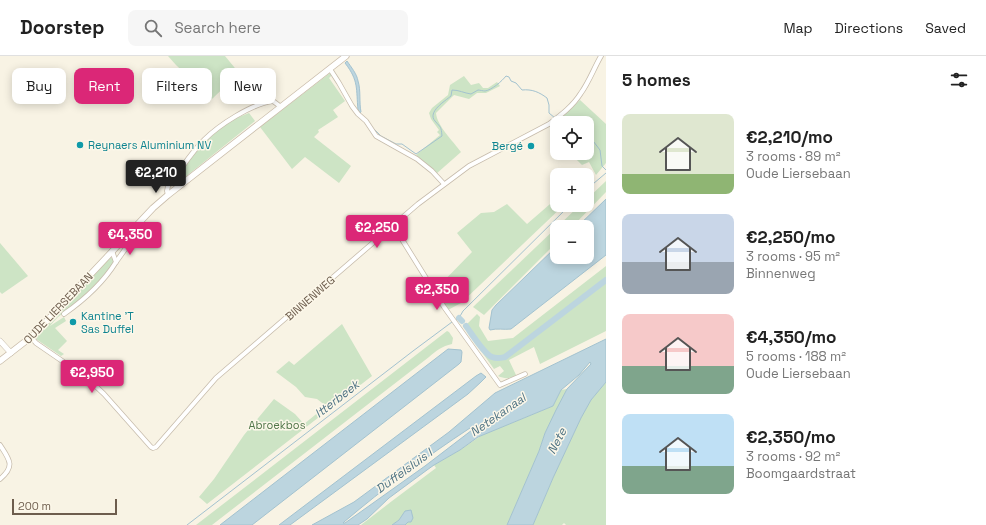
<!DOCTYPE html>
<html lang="en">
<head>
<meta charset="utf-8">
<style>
	body { margin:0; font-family:"Space Grotesk",sans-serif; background:#f6f6f6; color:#222; height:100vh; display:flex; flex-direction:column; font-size:15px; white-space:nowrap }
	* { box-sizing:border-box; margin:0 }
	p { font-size:13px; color:#767676 }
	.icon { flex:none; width:22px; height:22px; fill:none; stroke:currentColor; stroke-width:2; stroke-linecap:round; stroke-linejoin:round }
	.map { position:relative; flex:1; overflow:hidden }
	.drawer { display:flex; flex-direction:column; background:#fff; width:380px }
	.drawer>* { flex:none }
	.top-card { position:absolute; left:12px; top:12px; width:380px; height:36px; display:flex; gap:8px }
	.buttons { position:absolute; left:550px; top:60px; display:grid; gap:8px }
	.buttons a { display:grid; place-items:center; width:44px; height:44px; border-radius:8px; background:#fff; box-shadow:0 2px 10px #0003; font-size:20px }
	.scale { position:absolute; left:12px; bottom:10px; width:105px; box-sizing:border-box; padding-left:4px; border:2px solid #6d5d4d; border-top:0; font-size:11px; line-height:14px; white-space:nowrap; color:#6d5d4d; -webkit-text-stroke:3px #fcf7e9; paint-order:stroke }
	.price { position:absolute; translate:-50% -34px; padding:0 9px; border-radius:4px; background:#db2777; color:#fff; font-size:13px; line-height:26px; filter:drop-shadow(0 1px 2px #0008) }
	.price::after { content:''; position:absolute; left:50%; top:24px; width:12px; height:9px; margin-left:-6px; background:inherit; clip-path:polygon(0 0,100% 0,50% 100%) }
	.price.selected { background:#222; color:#fff }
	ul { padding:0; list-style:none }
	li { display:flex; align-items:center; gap:12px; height:100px; padding:0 16px }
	li span { display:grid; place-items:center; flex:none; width:112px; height:80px; border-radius:8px; color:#555 }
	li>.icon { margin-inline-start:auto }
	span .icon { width:48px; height:48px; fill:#fffc; stroke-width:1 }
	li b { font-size:17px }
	h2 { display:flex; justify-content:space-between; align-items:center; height:48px; padding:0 16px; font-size:17px }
	.chip { padding:0 14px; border-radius:8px; background:#fff; box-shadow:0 2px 10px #0003; font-size:14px; line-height:36px }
	.chip.selected { background:#db2777; color:#fff }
	header { display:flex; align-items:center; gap:24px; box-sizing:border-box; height:56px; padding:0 20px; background:#fff; border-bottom:1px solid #e0e0e0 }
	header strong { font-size:19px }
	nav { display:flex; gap:22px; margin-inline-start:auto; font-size:14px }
	.search { width:280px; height:36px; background:#f6f6f6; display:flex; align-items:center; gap:10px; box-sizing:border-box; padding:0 14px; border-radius:8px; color:#767676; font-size:15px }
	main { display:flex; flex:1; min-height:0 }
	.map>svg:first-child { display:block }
	.green { fill:#cde4c5 }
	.water { fill:#bcd5df; stroke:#a3c2cf; fill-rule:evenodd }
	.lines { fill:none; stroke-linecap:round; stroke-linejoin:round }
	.stream { stroke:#a3c2cf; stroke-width:1 }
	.river { stroke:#bcd5df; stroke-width:6 }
	.minor-casing { stroke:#c7bcac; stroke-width:5.5 }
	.tertiary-casing { stroke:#c7bcac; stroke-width:6 }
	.secondary-casing { stroke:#cabdab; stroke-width:7 }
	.minor { stroke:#fff; stroke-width:4 }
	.tertiary { stroke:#fff; stroke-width:5 }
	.secondary { stroke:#fff; stroke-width:5.5 }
	.culture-dot { fill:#0f9aa8; stroke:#fcf7e9; stroke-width:1.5 }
	.labels { text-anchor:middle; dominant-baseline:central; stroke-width:3; stroke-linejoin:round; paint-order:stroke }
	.culture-label { font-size:11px; fill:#0d838f; stroke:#fcf7e9; text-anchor:start }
	.street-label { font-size:11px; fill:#6d5d4d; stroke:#fcf7e9 }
	.park-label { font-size:11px; fill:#52774a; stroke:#fcf7e9 }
	.water-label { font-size:12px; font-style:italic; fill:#4e7384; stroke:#fcf7e9 }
</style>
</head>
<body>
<header>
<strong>Doorstep</strong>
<div class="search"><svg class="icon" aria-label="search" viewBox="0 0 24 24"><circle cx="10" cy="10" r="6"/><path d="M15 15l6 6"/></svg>Search here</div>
<nav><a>Map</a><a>Directions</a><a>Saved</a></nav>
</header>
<main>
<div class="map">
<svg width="606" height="469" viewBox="0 0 606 469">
	<rect width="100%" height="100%" fill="#f8f3e4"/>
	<!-- green -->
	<g class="green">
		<polygon points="168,0 225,0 239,17 212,43 176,9"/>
		<polygon points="330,17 332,19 329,22 345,45 333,54 338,61 318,74 319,76 314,81 351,110 339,127 305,101 292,113 260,71"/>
		<path d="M464 20 471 29 479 27 483 32H488L497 26 500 30 486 37H477L469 43 454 39 436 57C437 70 453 85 461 96L436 118 416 99 440 79 437 76 439 74 431 63 429 57 432 52 448 39 450 29Z"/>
		<polygon points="580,44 606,68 606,107 596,119 589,106 582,109 576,103 575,97 587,97 587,67 557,67 557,72 554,69"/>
		<path d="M249 57 255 65 184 122 181 116C195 96 212 76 234 63 239 61 244 59 249 57Z"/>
		<polygon points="606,125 606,136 572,171 557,171 580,149 587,149 587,143"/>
		<polygon points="557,142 557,149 564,149 461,247 448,254 435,234 472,196 457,177 481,157 494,156 507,148 527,168"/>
		<polygon points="557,171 557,186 484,259 473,251"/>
		<polygon points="0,187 28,220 2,238 0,236"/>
		<path d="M110 201 114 204C114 212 90 236 83 242 72 251 59 258 50 270L64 261 66 265 55 272 67 285 58 294 64 298 61 300 36 283 37 278Z"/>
		<path d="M606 210V275L540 308 534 291 509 304 516 319C510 323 505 323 498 320L504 315 500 310 494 313 464 271 477 258 480 261 479 270 488 285 513 282Z"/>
		<polygon points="342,268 372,320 207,448 199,441 214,423 244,379 274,343 295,358 304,368 326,350 317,343 305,341 296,331 276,316 289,305 294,309"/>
		<path d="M447 275 449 276 453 282 452 288C442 290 436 295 429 301L212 469H196Z"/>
		<polygon points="606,326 606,469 566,469 564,467 562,469 533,469 553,422 581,362 591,344"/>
		<polygon points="567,333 545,377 539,395 507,469 405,469 408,466 405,455 399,464 392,469 361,469 392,445 436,412 434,409 460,394 482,379 553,350 561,334"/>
	</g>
	<!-- water -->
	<g class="water">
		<path d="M347 5C351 11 357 18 358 25 361 34 359 46 361 56L360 57 358 54C356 33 359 25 345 7Z"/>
		<path d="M606 143V199L511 273C504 274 497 272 490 274L489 272 492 254 496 249 557 190V201H587V171H577Z"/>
		<path d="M606 283V326L591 344 581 362 553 422 533 469H507L539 395 545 377 556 354 567 333 591 308 590 306 579 319 561 334 553 350 478 381 460 394 434 409 427 414 389 442 367 463 358 469H312L354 446 449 376 495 337ZM470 372 472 374 425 410 345 467H343L344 466C384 432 426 401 470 372Z"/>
		<polygon points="448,293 461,294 462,296 461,306 459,308 252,469 220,469"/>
		<polygon points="481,317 486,321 481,326 468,338 290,469 279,469 476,320"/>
		<polygon points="411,454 413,462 411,466 408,466 405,469 392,469 399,464 405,455"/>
	</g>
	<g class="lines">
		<!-- stream -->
		<g class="stream">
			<polyline points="558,63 562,64 566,67"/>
			<path d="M373 72 381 80 396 88H402L416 98 442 80C441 70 441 72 435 65 427 56 445 45 451 40L452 34C459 34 464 37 471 38L478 34C479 34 484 35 485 35 492 34 502 25 506 20L509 21 511 25 516 27 522 34C532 33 539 36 547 42L549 49V57L555 62"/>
			<polyline points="587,81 590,81 600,94 602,110 606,114"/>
			<polyline points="587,133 606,117"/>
			<polyline points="455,264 459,262 463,255 570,149"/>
			<polyline points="187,469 413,295 452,266"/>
		</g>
		<!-- river -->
		<g class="river">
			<polyline points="459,262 462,265"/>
			<path d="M466 270C472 278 484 298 492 301 497 303 500 302 505 301L606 224"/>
		</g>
		<!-- minor casing -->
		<g class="minor-casing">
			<g id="minor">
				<polyline points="330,13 339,27 352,50 358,58 366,65 376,80 417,103 432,115 444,128"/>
				<path d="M168 139 167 135 168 130C180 116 190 97 204 84 219 69 251 48 273 45L281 51"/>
				<polyline points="393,169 444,251 500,329 525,318"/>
				<polyline points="116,206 131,185"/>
				<path d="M64 258C84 244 103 227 116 206L112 195"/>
				<path d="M31 281 36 287 87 322 104 338 151 391 153 392 156 391 216 322 418 148 469 110 549 68C561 59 573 50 581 37 589 26 594 12 601 0"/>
				<path d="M0 389C9 403 16 410 0 423"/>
			</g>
		</g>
		<!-- tertiary casing -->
		<g class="tertiary-casing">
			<polyline id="tertiary" points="0,285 11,297"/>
		</g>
		<!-- secondary casing -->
		<g class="secondary-casing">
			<polyline id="secondary" points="0,305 31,281 42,270 153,152 168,139 346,0"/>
		</g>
		<!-- minor -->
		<use href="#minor" class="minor"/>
		<!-- tertiary -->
		<use href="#tertiary" class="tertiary"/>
		<!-- secondary -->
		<use href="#secondary" class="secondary"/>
	</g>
	<!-- markers -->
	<g class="culture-dot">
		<circle cx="80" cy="89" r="4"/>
		<circle cx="531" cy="90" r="4"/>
		<circle cx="73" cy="266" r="4"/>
	</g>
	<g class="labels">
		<!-- culture labels -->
		<g class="culture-label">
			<text x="88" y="89">Reynaers Aluminium NV</text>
			<text x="523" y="90" text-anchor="end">Bergé</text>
			<text x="81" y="260">Kantine 'T<tspan x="81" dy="13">Sas Duffel</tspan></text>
		</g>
		<!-- street labels -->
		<g class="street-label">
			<text transform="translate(310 242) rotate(-41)">BINNENWEG</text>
			<text transform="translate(58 252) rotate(-46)">OUDE LIERSEBAAN</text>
		</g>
		<!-- park labels -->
		<g class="park-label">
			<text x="277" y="369">Abroekbos</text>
		</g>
		<!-- water labels -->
		<g class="water-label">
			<text transform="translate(337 343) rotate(-38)">Itterbeek</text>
			<text transform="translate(498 359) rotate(-35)">Netekanaal</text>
			<text transform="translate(557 385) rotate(-62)">Nete</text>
			<text transform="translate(404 415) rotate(-36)">Duffelsluis I</text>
		</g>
	</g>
</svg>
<div class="buttons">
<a><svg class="icon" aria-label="locate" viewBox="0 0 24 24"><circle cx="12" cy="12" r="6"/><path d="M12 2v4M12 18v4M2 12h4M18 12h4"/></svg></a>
<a>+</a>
<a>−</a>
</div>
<div class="scale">200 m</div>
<b class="price selected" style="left:156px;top:138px">€2,210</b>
<b class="price" style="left:377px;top:193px">€2,250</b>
<b class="price" style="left:130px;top:200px">€4,350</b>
<b class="price" style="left:437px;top:255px">€2,350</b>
<b class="price" style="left:92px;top:338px">€2,950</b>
<div class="top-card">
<a class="chip">Buy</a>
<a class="chip selected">Rent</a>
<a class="chip">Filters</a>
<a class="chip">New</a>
</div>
</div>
<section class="drawer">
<h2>5 homes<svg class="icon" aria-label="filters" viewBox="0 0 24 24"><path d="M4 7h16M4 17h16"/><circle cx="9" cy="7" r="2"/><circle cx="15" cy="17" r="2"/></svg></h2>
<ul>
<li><span style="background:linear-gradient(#dfe7d0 75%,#8fb573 0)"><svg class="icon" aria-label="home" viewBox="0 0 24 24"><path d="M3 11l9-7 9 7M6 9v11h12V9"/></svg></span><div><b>€2,210/mo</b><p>3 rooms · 89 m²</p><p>Oude Liersebaan</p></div></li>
<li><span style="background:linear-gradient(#c9d6e8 60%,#9aa5b1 0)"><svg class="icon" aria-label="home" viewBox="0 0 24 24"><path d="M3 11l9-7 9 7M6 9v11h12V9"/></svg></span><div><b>€2,250/mo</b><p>3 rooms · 95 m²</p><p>Binnenweg</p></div></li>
<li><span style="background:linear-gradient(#f6c9c9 65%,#7fa58c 0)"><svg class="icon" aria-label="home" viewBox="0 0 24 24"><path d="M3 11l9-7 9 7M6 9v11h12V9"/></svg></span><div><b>€4,350/mo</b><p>5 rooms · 188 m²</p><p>Oude Liersebaan</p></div></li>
<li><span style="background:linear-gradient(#bfe0f5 65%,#7fa58c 0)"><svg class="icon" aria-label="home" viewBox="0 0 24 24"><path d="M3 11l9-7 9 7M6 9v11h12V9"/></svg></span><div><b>€2,350/mo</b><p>3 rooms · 92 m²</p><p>Boomgaardstraat</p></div></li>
</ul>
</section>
</main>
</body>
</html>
